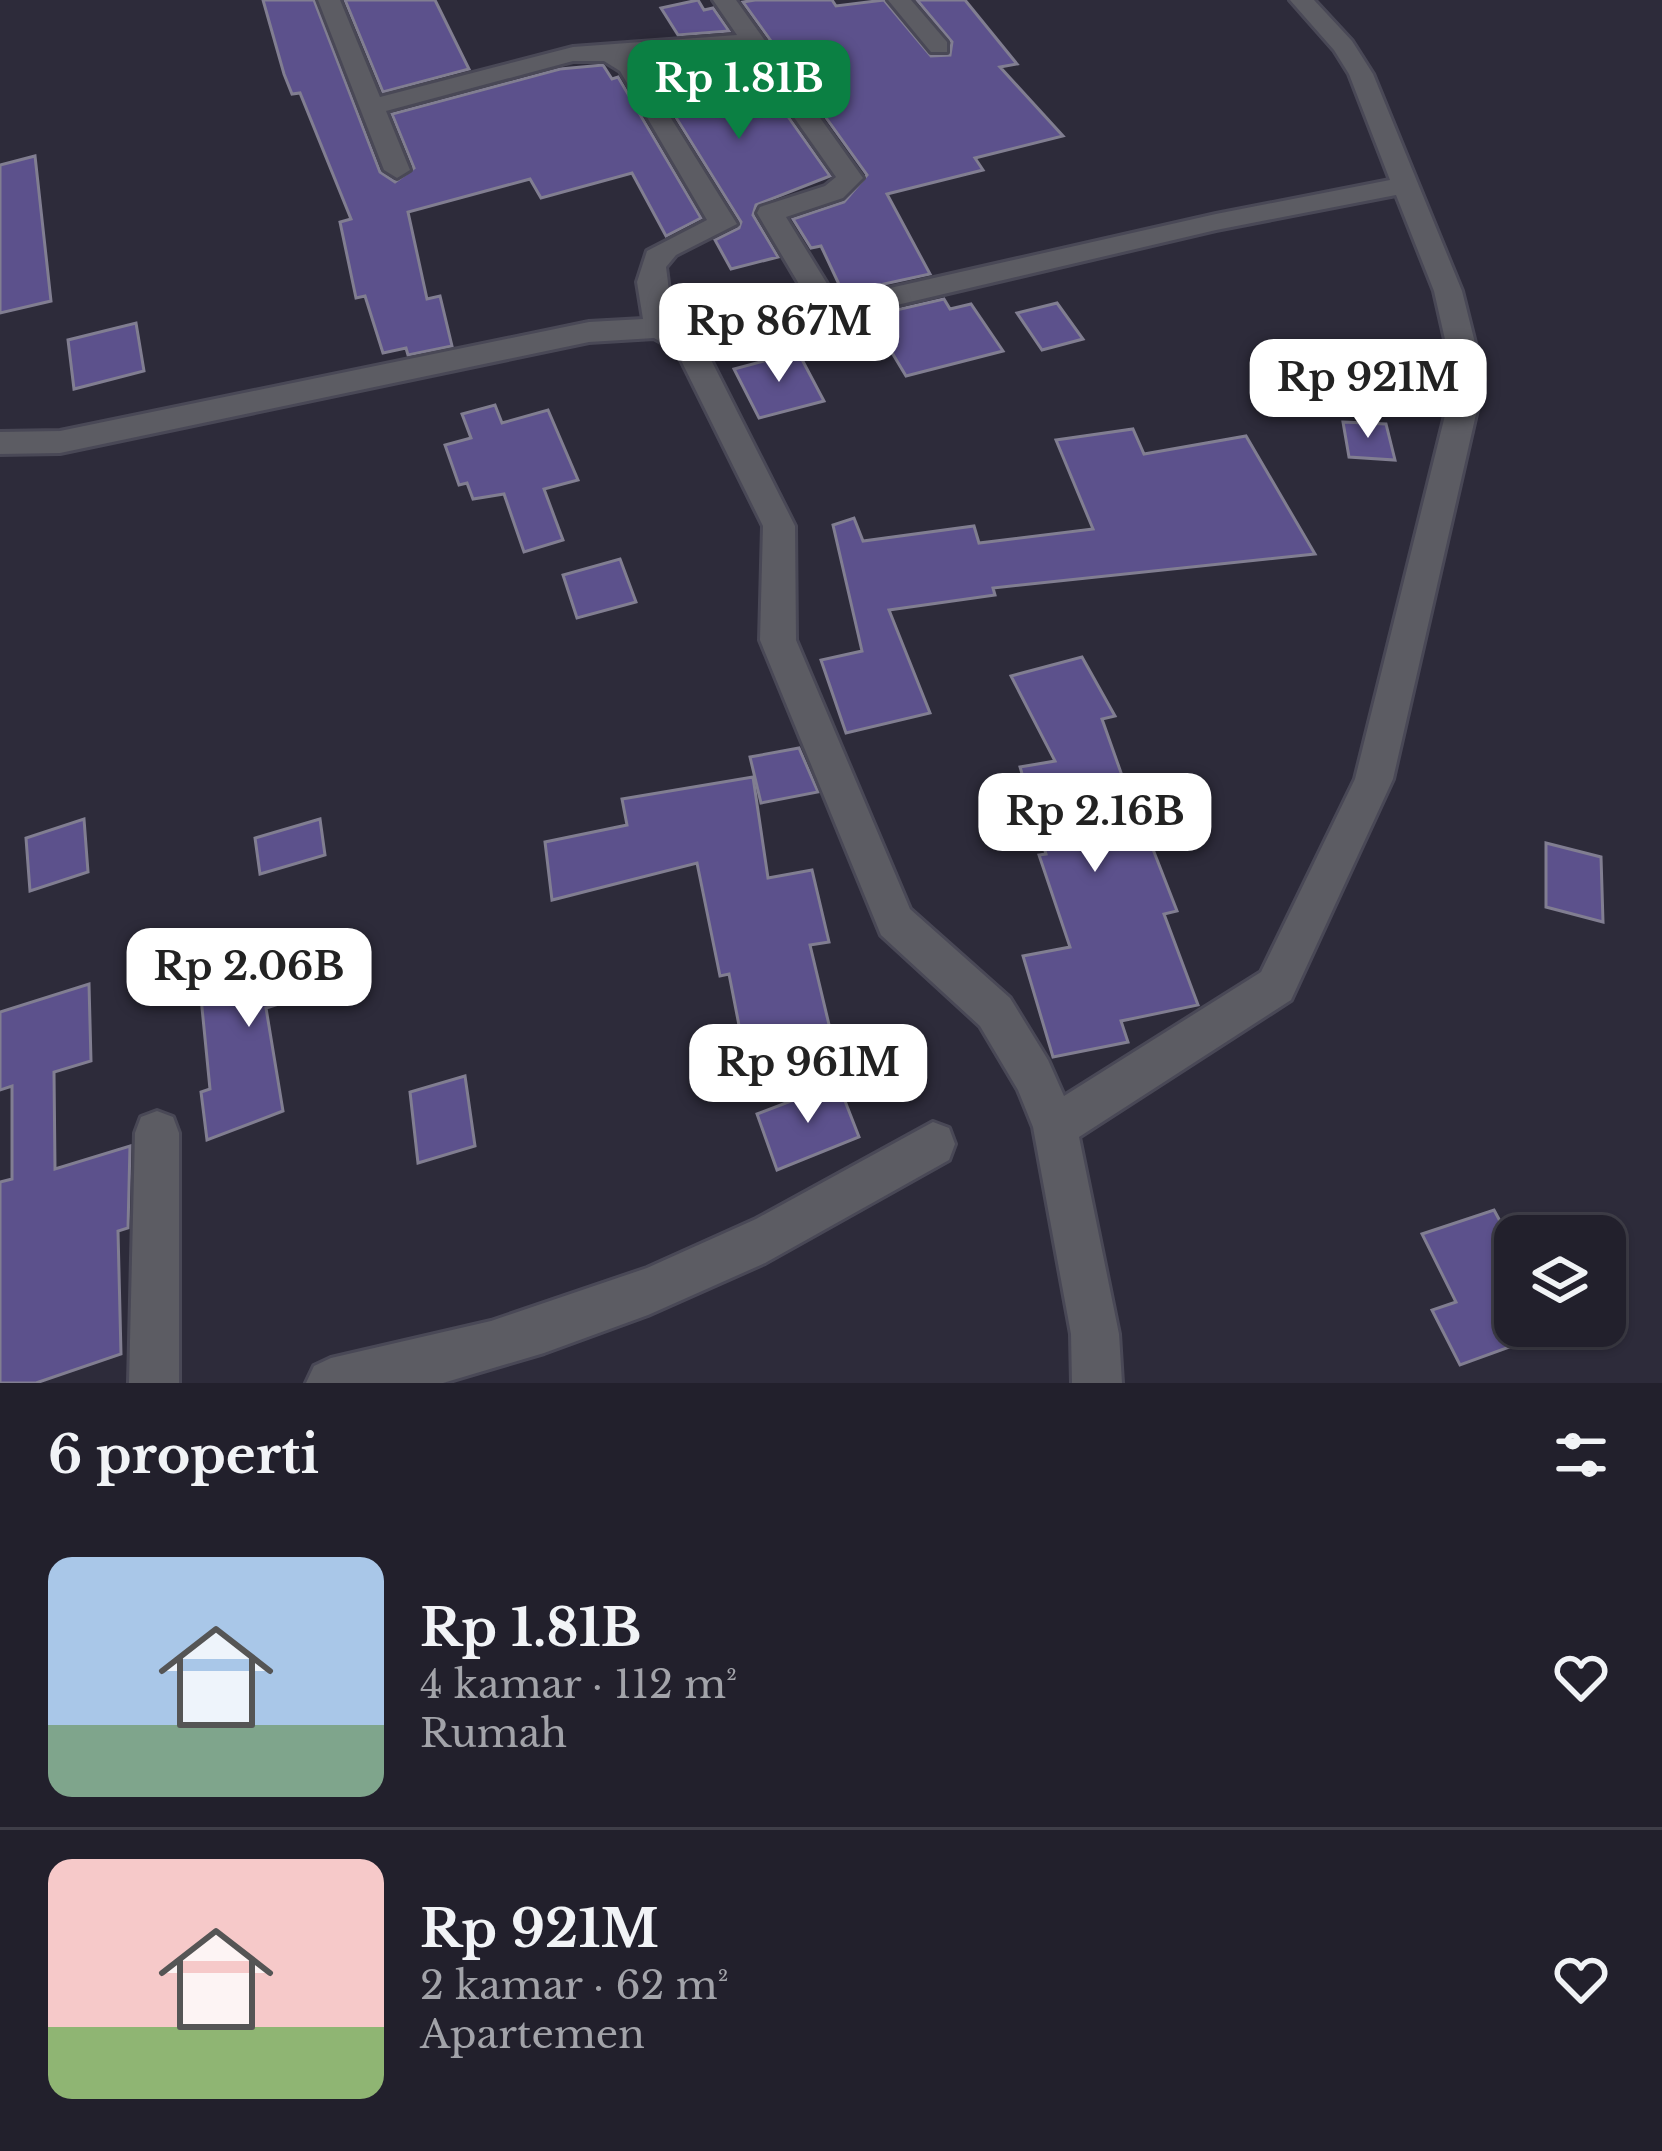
<!DOCTYPE html>
<html lang="id">
<head>
<meta charset="utf-8">
<style>
	body { margin:0; font-family:"Libre Baskerville",serif; background:#2e2d38; color:#f1f3f6; height:100vh; display:flex; flex-direction:column; font-size:45px; white-space:nowrap }
	* { box-sizing:border-box; margin:0 }
	p { font-size:39px; color:#a2a3a9 }
	.icon { flex:none; width:66px; height:66px; fill:none; stroke:currentColor; stroke-width:2; stroke-linecap:round; stroke-linejoin:round }
	.map { position:relative; height:1383px; overflow:hidden }
	.panel { display:flex; flex-direction:column; background:#22202c; flex:1 }
	.panel>* { flex:none }
	.controls { position:absolute; left:1494px; top:1215px; display:grid; gap:24px }
	.controls a { display:grid; place-items:center; width:132px; height:132px; border-radius:24px; background:#22202c; box-shadow:0 3px 9px #0004,0 0 0 3px #3f3e48; font-size:60px }
	.price { position:absolute; translate:-50% -102px; padding:0 27px; border-radius:24px; background:#fff; color:#222; font-size:39px; line-height:78px; filter:drop-shadow(0 3px 6px #0008) }
	.price::after { content:''; position:absolute; left:50%; top:72px; width:36px; height:27px; margin-left:-18px; background:inherit; clip-path:polygon(0 0,100% 0,50% 100%) }
	.price.active { background:#0b8043; color:#fff }
	ul { padding:0; list-style:none }
	li { display:flex; align-items:center; gap:36px; height:300px; padding:0 48px }
	li+li { border-top:3px solid #3f3e48 }
	li span { display:grid; place-items:center; flex:none; width:336px; height:240px; border-radius:24px; color:#555 }
	li>.icon { margin-inline-start:auto }
	span .icon { width:144px; height:144px; fill:#fffc; stroke-width:1 }
	li b { font-size:51px }
	h2 { display:flex; justify-content:space-between; align-items:center; height:144px; padding:0 48px; font-size:51px }
	.map>svg:first-child { display:block }
	.building { fill:#5c518c; stroke:#817e91; stroke-width:3 }
	.lines { fill:none; stroke-linecap:round; stroke-linejoin:round }
	.street-casing { stroke:#494856; stroke-width:6 }
	.street { fill:#5c5c63; fill-rule:evenodd }
</style>
</head>
<body>
<div class="map">
<svg width="1662" height="1383" viewBox="0 0 1662 1383">
	<rect width="100%" height="100%" fill="#2d2b3a"/>
	<!-- building -->
	<g class="building">
		<polygon points="263,0 314,0 380,172 395,182 414,168 392,114 560,69 603,65 612,79 618,77 701,218 666,236 632,173 541,198 530,179 408,212 427,299 440,296 452,346 408,355 406,348 383,353 365,296 356,298 340,222 351,219 300,93 292,94 284,74"/>
		<polygon points="345,0 435,0 469,69 383,92"/>
		<polygon points="698,0 704,10 713,8 729,31 678,35 661,8"/>
		<polygon points="755,0 832,0 836,6 884,0 931,56 950,55 952,42 917,0 965,0 1017,64 1000,67 1063,136 975,158 983,170 887,194 930,274 843,293 821,246 811,248 793,219 844,202 867,175 743,2"/>
		<polygon points="744,54 830,176 756,205 753,215 778,257 731,269 715,240 739,228 741,222 647,71 693,58"/>
		<polygon points="35,156 51,301 0,313 0,165"/>
		<polygon points="944,299 950,309 971,304 1003,351 906,376 870,316"/>
		<polygon points="1057,303 1083,339 1042,350 1017,313"/>
		<polygon points="136,323 144,371 74,389 68,340"/>
		<polygon points="798,352 824,401 759,418 734,369"/>
		<polygon points="495,405 502,423 548,410 578,480 544,489 563,540 524,552 504,494 473,499 467,483 459,485 445,445 471,438 462,414"/>
		<polygon points="1343,422 1386,424 1395,460 1349,457"/>
		<polygon points="1133,429 1144,454 1246,436 1315,554 993,588 995,595 889,610 930,713 846,733 821,660 862,651 833,525 854,518 863,541 974,526 979,543 1093,529 1056,440"/>
		<polygon points="620,559 636,602 577,618 563,575"/>
		<polygon points="1082,657 1115,716 1102,719 1143,835 1147,834 1177,911 1164,914 1198,1005 1121,1021 1128,1042 1053,1057 1023,956 1070,947 1039,855 1046,854 1020,767 1055,761 1011,676"/>
		<polygon points="799,748 818,792 761,803 750,757"/>
		<polygon points="753,777 768,878 812,870 829,942 810,945 831,1033 744,1051 729,974 720,976 697,863 552,900 545,842 627,825 622,799"/>
		<polygon points="84,819 88,872 30,891 26,838"/>
		<polygon points="320,819 325,855 260,874 255,838"/>
		<polygon points="1546,843 1601,857 1603,922 1546,907"/>
		<polygon points="316,938 323,990 266,1008 283,1111 207,1140 201,1092 210,1089 198,967 257,948 259,956"/>
		<polygon points="89,984 91,1061 54,1072 55,1169 130,1146 128,1228 118,1231 121,1354 36,1383 0,1383 0,1182 12,1179 12,1086 0,1090 0,1012"/>
		<polygon points="465,1076 475,1146 418,1163 410,1092"/>
		<polygon points="838,1083 859,1137 777,1170 757,1114"/>
		<polygon points="1494,1210 1515,1249 1515,1345 1460,1365 1432,1310 1456,1302 1422,1234"/>
	</g>
	<g class="lines">
		<!-- street casing -->
		<g class="street-casing">
			<g id="street">
				<path d="M318 0H340L380 97 573 47 737 35 713 0H736L863 178 843 198 786 217 837 300 1216 214 1390 180 1349 74 1334 50 1290 0H1314L1352 41 1373 74 1462 291 1484 379 1393 779 1291 1000 1079 1137 1119 1334 1122 1383H1072L1071 1334 1033 1127 1018 1090 980 1026 881 935 760 640 763 526 676 350 654 338 589 342 60 453 0 454V432L60 431 589 322 643 319 637 282 647 251 707 220 620 71 604 61H573L386 111 410 170 397 178 384 170ZM746 49 836 177 825 186 760 207 757 213 812 306 692 333 673 323 666 267 676 255 737 224 634 59ZM1396 195 1434 291 1454 379 1355 779 1261 972 1064 1096 1048 1060 1010 998 910 909 796 640 795 526 706 350 1216 230Z"/>
				<polygon points="888,0 911,0 947,42 947,52 931,52"/>
				<polygon points="157,1111 173,1117 179,1133 179,1383 129,1383 135,1133 141,1117"/>
				<polygon points="933,1122 949,1128 955,1144 949,1160 765,1263 648,1315 544,1353 443,1383 306,1383 314,1366 331,1358 491,1321 647,1268 756,1219"/>
			</g>
		</g>
		<!-- street -->
		<use href="#street" class="street"/>
	</g>
</svg>
<div class="controls">
<a><svg class="icon" aria-label="layers" viewBox="0 0 24 24"><path d="M12 4l9 5-9 5-9-5zM3 14l9 5 9-5"/></svg></a>
</div>
<b class="price active" style="left:739px;top:142px">Rp 1.81B</b>
<b class="price" style="left:779px;top:385px">Rp 867M</b>
<b class="price" style="left:1368px;top:441px">Rp 921M</b>
<b class="price" style="left:1095px;top:875px">Rp 2.16B</b>
<b class="price" style="left:249px;top:1030px">Rp 2.06B</b>
<b class="price" style="left:808px;top:1126px">Rp 961M</b>
</div>
<section class="panel">
<h2>6 properti<svg class="icon" aria-label="filters" viewBox="0 0 24 24"><path d="M4 7h16M4 17h16"/><circle cx="9" cy="7" r="2"/><circle cx="15" cy="17" r="2"/></svg></h2>
<ul>
<li><span style="background:linear-gradient(#a9c7e8 70%,#7fa58c 0)"><svg class="icon" aria-label="home" viewBox="0 0 24 24"><path d="M3 11l9-7 9 7M6 9v11h12V9"/></svg></span><div><b>Rp 1.81B</b><p>4 kamar · 112 m²</p><p>Rumah</p></div><svg class="icon" aria-label="heart" viewBox="0 0 24 24"><path d="M12 20l-8-8c-3-5 5-10 8-4 3-6 11-1 8 4z"/></svg></li>
<li><span style="background:linear-gradient(#f6c9c9 70%,#8fb573 0)"><svg class="icon" aria-label="home" viewBox="0 0 24 24"><path d="M3 11l9-7 9 7M6 9v11h12V9"/></svg></span><div><b>Rp 921M</b><p>2 kamar · 62 m²</p><p>Apartemen</p></div><svg class="icon" aria-label="heart" viewBox="0 0 24 24"><path d="M12 20l-8-8c-3-5 5-10 8-4 3-6 11-1 8 4z"/></svg></li>
</ul>
</section>
</body>
</html>
